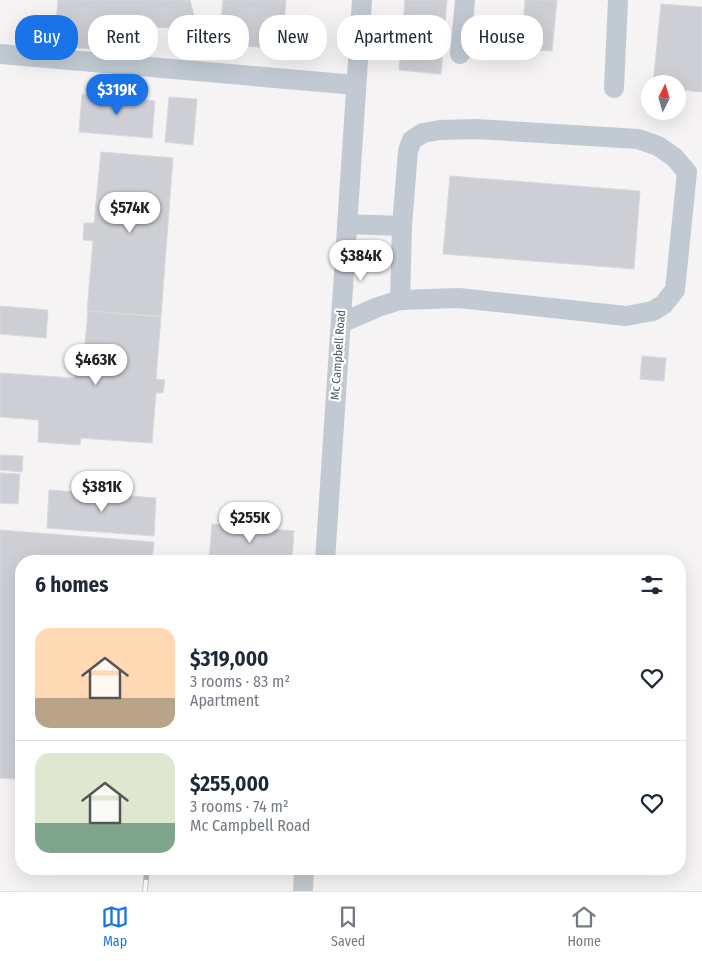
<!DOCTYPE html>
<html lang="en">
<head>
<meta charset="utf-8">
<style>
	body { margin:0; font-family:"Fira Sans Condensed",sans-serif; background:#f2f2f3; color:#1f2937; height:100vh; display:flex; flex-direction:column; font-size:19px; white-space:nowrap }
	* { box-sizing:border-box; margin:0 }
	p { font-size:16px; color:#747a83 }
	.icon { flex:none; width:28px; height:28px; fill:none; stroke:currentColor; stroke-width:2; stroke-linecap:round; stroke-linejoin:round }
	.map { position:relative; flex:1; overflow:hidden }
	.drawer { position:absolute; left:15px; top:555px; width:671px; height:320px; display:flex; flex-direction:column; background:#fff; border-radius:20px; box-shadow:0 5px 20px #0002 }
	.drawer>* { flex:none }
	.banner { position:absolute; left:15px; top:15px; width:672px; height:45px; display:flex; gap:10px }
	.needle { width:32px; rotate:5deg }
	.buttons { position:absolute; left:641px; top:75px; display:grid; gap:10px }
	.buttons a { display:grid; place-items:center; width:45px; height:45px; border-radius:50%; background:#fff; box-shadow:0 5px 20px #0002; font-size:25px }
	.price { position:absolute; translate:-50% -42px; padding:0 11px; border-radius:18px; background:#fff; color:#222; font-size:16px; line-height:32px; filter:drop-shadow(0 1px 2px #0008) }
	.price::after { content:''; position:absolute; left:50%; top:30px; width:15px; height:11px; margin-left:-8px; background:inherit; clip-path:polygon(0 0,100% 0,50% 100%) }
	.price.active { background:#1a73e8; color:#fff }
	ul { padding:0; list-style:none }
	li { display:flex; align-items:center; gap:15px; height:125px; padding:0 20px }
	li+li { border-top:1px solid #e0e1e3 }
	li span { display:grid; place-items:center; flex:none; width:140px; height:100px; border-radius:15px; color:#555 }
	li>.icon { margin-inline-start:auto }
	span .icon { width:60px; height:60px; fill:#fffc; stroke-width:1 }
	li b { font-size:21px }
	h2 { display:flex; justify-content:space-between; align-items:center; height:60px; padding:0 20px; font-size:21px }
	.chip { padding:0 18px; border-radius:20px; background:#fff; box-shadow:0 5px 20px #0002; font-size:18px; line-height:45px }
	.chip.active { background:#1a73e8; color:#fff }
	.menu { display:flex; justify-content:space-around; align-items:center; height:70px; border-top:1px solid #e0e1e3; background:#fff; font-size:14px; color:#747a83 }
	.menu a { display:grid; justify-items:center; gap:2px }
	.menu .active { color:#1a73e8 }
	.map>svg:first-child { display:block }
	.building { fill:#cdcfd5; stroke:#d7d9de }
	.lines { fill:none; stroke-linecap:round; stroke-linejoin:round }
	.minor { stroke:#c1cad2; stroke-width:20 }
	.rail-casing { stroke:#b5b8bd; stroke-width:5.5 }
	.rail { stroke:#fff; stroke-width:4; stroke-dasharray:11; stroke-linecap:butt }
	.labels { text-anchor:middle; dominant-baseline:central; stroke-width:4.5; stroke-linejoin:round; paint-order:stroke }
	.street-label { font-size:12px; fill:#4a5661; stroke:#fff }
</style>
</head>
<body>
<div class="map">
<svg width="702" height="891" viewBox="0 0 702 891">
	<rect width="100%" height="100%" fill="#f5f3f3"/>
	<!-- building -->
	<g class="building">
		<polygon points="58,0 190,0 198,30 127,25 125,52 54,46"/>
		<polygon points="223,0 286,0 282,49 219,44"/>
		<polygon points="405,0 447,0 441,74 399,70"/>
		<polygon points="525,0 557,0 552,51 521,49"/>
		<polygon points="661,4 702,7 702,92 678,90 678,84 653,84"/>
		<polygon points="82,94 155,101 152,138 79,132"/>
		<polygon points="169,97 197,99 193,145 165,142"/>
		<polygon points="101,152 173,158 161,316 87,311 93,241 83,240 84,223 94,223"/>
		<polygon points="450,176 640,191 634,269 443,254"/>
		<polygon points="0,306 48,310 46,338 0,334"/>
		<polygon points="88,311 161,317 156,379 165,380 163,393 156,393 152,443 81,438 80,445 38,442 39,420 0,417 0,373 74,378 75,366 83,366"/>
		<polygon points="642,356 666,358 664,381 640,379"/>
		<polygon points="0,455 23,456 22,472 0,470"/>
		<polygon points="0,473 20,474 18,504 0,503"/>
		<polygon points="49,490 156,498 154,536 47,528"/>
		<polygon points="212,524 294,531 292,561 209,561"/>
		<polygon points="0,530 154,542 152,561 21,561 21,779 0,778"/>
	</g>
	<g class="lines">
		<!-- minor -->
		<g class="minor">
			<polyline points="0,54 356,85"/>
			<polyline points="460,54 465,0"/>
			<polyline points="614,88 618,0"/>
			<polyline points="400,300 459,298 626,316 653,311 664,304 675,290 687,172 674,157 658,146 638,139 476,129 440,130 423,133 412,140 408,151 402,226"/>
			<polyline points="341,323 378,307 400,300 402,226 347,224"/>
			<polyline points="325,561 362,0"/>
			<polyline points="303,891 304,869"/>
		</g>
		<!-- rail casing -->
		<g class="rail-casing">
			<polyline id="rail" points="145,891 147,869"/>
		</g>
		<!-- rail -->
		<use href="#rail" class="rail"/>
	</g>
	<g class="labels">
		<!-- street labels -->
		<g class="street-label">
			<text transform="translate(338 355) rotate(-86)">Mc Campbell Road</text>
		</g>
	</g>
</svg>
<div class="buttons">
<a><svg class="needle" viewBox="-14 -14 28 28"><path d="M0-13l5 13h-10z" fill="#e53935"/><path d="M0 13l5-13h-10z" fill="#747a83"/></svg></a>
</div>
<b class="price active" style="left:117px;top:116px">$319K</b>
<b class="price" style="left:130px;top:234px">$574K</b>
<b class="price" style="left:361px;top:282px">$384K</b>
<b class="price" style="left:96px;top:386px">$463K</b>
<b class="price" style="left:102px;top:513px">$381K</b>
<b class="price" style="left:250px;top:544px">$255K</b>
<div class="banner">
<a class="chip active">Buy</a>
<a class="chip">Rent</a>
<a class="chip">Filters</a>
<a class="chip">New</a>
<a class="chip">Apartment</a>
<a class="chip">House</a>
</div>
<section class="drawer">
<h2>6 homes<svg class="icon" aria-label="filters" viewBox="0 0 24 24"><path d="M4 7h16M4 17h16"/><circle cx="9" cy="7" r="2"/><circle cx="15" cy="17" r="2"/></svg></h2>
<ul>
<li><span style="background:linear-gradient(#ffd9b3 70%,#b9a48a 0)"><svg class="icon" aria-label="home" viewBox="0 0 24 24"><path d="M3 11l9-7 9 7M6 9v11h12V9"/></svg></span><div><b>$319,000</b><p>3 rooms · 83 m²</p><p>Apartment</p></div><svg class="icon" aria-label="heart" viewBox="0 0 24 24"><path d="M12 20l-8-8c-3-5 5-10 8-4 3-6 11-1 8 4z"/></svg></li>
<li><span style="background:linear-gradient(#dfe7d0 70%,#7fa58c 0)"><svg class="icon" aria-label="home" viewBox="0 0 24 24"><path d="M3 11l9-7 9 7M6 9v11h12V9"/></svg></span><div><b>$255,000</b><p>3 rooms · 74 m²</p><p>Mc Campbell Road</p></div><svg class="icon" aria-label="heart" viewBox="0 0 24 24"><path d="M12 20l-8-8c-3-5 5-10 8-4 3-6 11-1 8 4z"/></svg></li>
</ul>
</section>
</div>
<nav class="menu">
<a class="active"><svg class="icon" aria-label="map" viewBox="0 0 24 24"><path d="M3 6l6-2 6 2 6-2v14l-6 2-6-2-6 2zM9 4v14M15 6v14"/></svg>Map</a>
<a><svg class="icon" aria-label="saved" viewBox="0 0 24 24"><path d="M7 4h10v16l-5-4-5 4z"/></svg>Saved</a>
<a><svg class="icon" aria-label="home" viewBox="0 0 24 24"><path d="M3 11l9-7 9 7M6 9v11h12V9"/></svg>Home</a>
</nav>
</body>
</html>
